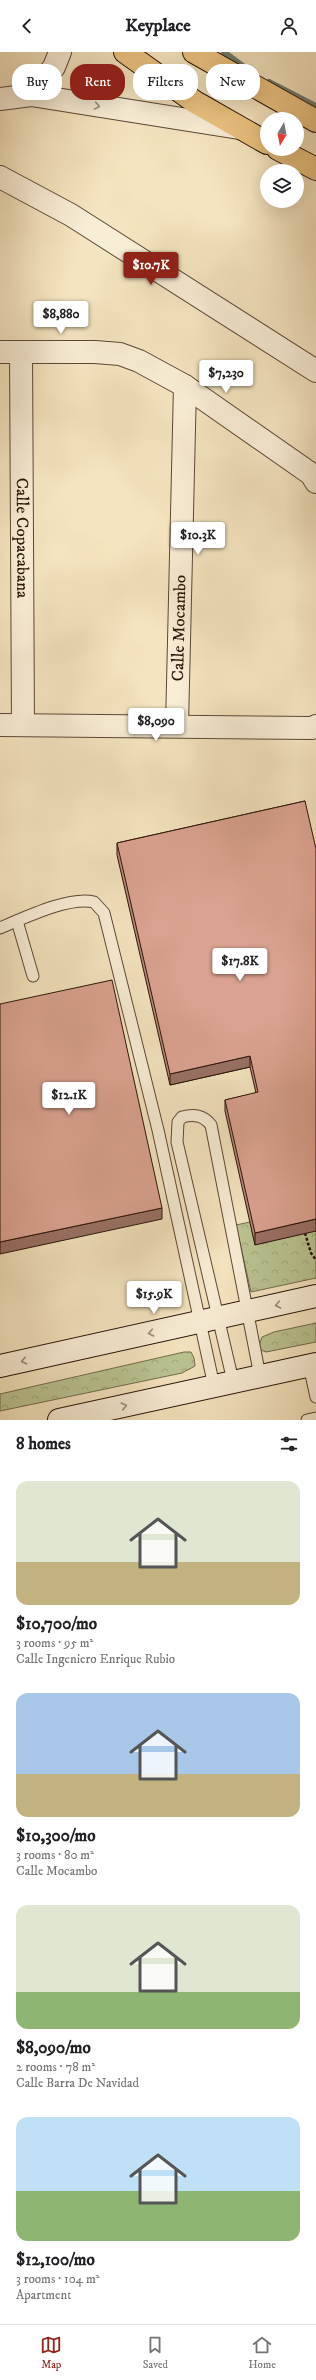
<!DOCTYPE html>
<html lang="en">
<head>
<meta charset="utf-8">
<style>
	body { margin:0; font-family:"IM FELL DW Pica",serif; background:#f2f2f2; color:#202124; height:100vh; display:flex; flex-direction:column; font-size:15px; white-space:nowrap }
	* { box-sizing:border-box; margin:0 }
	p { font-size:13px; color:#757577 }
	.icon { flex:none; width:22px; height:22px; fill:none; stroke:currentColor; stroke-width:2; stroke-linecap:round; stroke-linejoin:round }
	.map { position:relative; height:1368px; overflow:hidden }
	.sheet { display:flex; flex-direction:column; background:#fff; flex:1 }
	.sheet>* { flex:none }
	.hud { position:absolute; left:12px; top:12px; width:292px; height:36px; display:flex; gap:8px }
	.needle { width:26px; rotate:190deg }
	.tools { position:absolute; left:260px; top:60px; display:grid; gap:8px }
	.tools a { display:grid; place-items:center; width:44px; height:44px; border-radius:50%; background:#fff; box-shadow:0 4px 16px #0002; font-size:20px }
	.price { position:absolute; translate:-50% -34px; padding:0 9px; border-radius:4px; background:#fff; color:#222; font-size:13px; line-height:26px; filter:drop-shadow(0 1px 2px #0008) }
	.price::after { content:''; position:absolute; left:50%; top:24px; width:12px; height:9px; margin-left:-6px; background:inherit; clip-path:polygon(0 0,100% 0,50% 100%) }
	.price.active { background:#8f2418; color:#fff }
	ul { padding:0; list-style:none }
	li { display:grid; align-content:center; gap:8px; height:212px; padding:0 16px }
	li span { display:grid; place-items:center; height:124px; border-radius:12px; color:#555 }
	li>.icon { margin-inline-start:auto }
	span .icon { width:72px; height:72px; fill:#fffc; stroke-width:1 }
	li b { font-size:17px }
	h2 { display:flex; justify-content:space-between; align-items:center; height:48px; padding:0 16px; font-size:17px }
	.pill { padding:0 14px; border-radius:16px; background:#fff; box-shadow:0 4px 16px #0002; font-size:14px; line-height:36px }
	.pill.active { background:#8f2418; color:#fff }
	header { display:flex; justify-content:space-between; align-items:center; height:52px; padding:0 16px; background:#fff; font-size:18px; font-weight:700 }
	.menu { display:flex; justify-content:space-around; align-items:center; height:56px; border-top:1px solid #e0e0e0; background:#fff; font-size:11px; color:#757577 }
	.menu a { display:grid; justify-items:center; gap:2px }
	.menu .active { color:#8f2418 }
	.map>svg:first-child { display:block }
	.park { fill:url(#park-crowns); stroke:#726c4e }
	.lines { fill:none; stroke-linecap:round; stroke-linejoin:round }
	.stream { stroke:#6e7a71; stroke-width:6 }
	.lane-casing { stroke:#5c4836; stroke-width:13 }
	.street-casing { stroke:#5c4836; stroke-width:24 }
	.secondary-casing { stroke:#2a1409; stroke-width:24 }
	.primary-casing { stroke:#2a1409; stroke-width:24 }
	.path { stroke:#2a1409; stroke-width:2.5; stroke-dasharray:3 2; stroke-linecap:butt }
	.lane { stroke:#f8edd5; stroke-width:11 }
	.street { stroke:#f8edd5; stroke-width:22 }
	.secondary { stroke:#f8edd5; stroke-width:22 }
	.primary { stroke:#eac280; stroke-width:22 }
	.wall { fill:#bb8b7c; stroke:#2a1409 }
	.shaded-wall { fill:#997165; stroke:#2a1409 }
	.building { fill:#daa290; stroke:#2a1409 }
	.oneway { stroke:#9b8b79 }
	.labels { text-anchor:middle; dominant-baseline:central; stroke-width:3; stroke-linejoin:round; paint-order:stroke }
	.street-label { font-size:17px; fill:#2a1409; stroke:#f8edd5 }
</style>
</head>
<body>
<header><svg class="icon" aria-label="back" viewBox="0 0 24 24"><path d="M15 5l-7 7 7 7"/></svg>Keyplace<svg class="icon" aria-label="person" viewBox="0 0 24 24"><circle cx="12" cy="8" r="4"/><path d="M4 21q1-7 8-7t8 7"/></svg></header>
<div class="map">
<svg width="316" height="1368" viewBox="0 0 316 1368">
	<defs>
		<pattern id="park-crowns" width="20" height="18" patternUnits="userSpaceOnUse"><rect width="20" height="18" fill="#bac492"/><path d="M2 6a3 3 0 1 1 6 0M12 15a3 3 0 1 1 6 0" fill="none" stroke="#a0a87d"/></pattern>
	</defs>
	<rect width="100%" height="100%" fill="#f4e4bf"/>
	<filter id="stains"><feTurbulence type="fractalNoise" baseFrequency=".005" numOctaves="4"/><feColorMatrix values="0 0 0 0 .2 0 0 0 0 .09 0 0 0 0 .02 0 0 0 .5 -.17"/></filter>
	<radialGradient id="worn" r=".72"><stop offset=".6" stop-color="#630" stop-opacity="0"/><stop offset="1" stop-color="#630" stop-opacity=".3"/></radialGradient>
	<!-- park -->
	<g class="park">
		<polygon points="250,1170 255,1192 316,1179 316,1226 251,1240 236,1173"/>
		<polygon points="316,1271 316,1290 266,1300 261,1298 259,1294 262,1285 274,1280"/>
		<polygon points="184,1300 191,1300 194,1306 195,1314 182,1321 0,1359 0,1342"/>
	</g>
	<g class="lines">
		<!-- stream -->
		<g class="stream">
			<polyline points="224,0 252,21"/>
			<polyline points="269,30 316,54"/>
		</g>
		<!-- lane casing -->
		<g class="lane-casing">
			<g id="lane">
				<polyline points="17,869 33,924"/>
				<path d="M0 876C24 866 69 844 94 850L104 861 158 1078 214 1334"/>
				<polyline points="309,1313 316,1345"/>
				<path d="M233 1329 177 1090 178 1070 182 1065C194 1062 203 1063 211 1073L260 1324"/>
				<polyline points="307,1368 316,1366"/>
			</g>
		</g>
		<!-- street casing -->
		<g class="street-casing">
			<g id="street">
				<polyline points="31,43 54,15 60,0"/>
				<polyline points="0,47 31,43 239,76"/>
				<polyline points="0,125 71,163 316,319"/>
				<polyline points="0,300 95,300 120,302 139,309 185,334 311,422 316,430"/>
				<path id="s1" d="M21 300 23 673"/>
				<polyline points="0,673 312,676 316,674"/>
				<path id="s2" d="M177 674 185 334"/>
			</g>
		</g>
		<!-- secondary casing -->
		<g class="secondary-casing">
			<g id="secondary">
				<polyline points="0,1314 316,1244"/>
				<polyline points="59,1368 316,1312"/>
			</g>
		</g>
		<!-- primary casing -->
		<g class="primary-casing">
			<g id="primary">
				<polyline points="125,0 195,50 267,91"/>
				<polyline points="194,0 316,69"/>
				<polyline points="278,97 316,117"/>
			</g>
		</g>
		<!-- path -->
		<polyline class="path" points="305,1181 311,1201 316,1208"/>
		<!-- lane -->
		<use href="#lane" class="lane"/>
		<!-- street -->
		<use href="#street" class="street"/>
		<!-- secondary -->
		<use href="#secondary" class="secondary"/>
		<!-- primary -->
		<use href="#primary" class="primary"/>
	</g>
	<!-- wall -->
	<polygon class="wall" points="305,749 255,1193 225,1059 225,1048 256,1041 250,1015 170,1033 117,803 117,791"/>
	<!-- shaded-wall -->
	<g class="shaded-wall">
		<polygon points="250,1004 250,1015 170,1033 170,1022"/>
		<polygon points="162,1156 162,1167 0,1202 0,1190"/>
		<polygon points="316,1167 316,1179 255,1193 255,1181"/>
	</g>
	<!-- building -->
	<g class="building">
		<polygon points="305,749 316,797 316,1167 255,1181 225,1048 258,1040 250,1004 170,1022 117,791"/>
		<polygon points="112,928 162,1156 0,1190 0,952"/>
	</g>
	<!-- one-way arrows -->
	<defs><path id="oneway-chevron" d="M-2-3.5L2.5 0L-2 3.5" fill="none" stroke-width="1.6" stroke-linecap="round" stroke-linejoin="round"/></defs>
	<g class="oneway">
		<use href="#oneway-chevron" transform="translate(97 54) rotate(10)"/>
		<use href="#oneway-chevron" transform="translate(278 1253) rotate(168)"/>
		<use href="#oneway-chevron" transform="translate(151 1281) rotate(168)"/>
		<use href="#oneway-chevron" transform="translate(24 1309) rotate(168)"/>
		<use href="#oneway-chevron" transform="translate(124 1354) rotate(-13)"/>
	</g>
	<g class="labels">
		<!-- street labels -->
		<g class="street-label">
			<text stroke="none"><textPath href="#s1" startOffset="186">Calle Copacabana</textPath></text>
			<text stroke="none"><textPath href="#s2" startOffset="98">Calle Mocambo</textPath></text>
		</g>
	</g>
	<rect width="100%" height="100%" filter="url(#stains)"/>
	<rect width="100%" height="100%" fill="url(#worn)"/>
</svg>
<div class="tools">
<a><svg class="needle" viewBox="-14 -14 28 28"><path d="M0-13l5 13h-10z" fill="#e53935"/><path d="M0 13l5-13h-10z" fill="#757577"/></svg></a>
<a><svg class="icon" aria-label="layers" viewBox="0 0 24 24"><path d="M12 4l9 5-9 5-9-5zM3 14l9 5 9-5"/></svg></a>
</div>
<b class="price active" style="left:151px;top:234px">$10.7K</b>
<b class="price" style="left:61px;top:283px">$8,880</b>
<b class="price" style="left:226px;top:342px">$7,230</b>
<b class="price" style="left:198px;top:504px">$10.3K</b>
<b class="price" style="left:156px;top:690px">$8,090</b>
<b class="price" style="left:240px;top:930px">$17.8K</b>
<b class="price" style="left:69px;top:1064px">$12.1K</b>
<b class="price" style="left:154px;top:1263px">$15.9K</b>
<div class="hud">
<a class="pill">Buy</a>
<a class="pill active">Rent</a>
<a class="pill">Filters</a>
<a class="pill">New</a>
</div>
</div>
<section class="sheet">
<h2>8 homes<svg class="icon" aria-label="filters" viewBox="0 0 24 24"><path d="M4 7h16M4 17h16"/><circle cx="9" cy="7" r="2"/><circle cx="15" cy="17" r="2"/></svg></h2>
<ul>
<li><span style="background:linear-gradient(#dfe7d0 65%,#c2b280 0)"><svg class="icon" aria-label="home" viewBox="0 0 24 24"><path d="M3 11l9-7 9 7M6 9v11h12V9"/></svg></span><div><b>$10,700/mo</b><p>3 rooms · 95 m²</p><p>Calle Ingeniero Enrique Rubio</p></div></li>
<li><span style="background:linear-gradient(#a9c7e8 65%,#c2b280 0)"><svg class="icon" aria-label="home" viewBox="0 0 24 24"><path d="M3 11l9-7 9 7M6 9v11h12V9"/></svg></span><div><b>$10,300/mo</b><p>3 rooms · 80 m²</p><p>Calle Mocambo</p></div></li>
<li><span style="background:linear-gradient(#dfe7d0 70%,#8fb573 0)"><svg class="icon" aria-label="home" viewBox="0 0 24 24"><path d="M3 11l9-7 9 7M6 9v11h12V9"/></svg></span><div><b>$8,090/mo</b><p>2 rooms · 78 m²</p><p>Calle Barra De Navidad</p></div></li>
<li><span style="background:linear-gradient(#bfe0f5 60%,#8fb573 0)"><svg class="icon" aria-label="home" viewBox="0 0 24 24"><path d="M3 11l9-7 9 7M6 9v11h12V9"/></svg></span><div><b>$12,100/mo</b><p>3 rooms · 104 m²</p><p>Apartment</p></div></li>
</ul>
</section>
<nav class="menu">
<a class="active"><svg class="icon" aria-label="map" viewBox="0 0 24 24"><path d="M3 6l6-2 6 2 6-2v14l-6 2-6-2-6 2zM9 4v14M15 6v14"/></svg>Map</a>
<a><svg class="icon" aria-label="saved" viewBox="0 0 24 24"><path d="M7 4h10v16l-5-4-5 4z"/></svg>Saved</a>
<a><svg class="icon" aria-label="home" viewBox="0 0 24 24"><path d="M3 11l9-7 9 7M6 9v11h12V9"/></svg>Home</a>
</nav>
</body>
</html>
